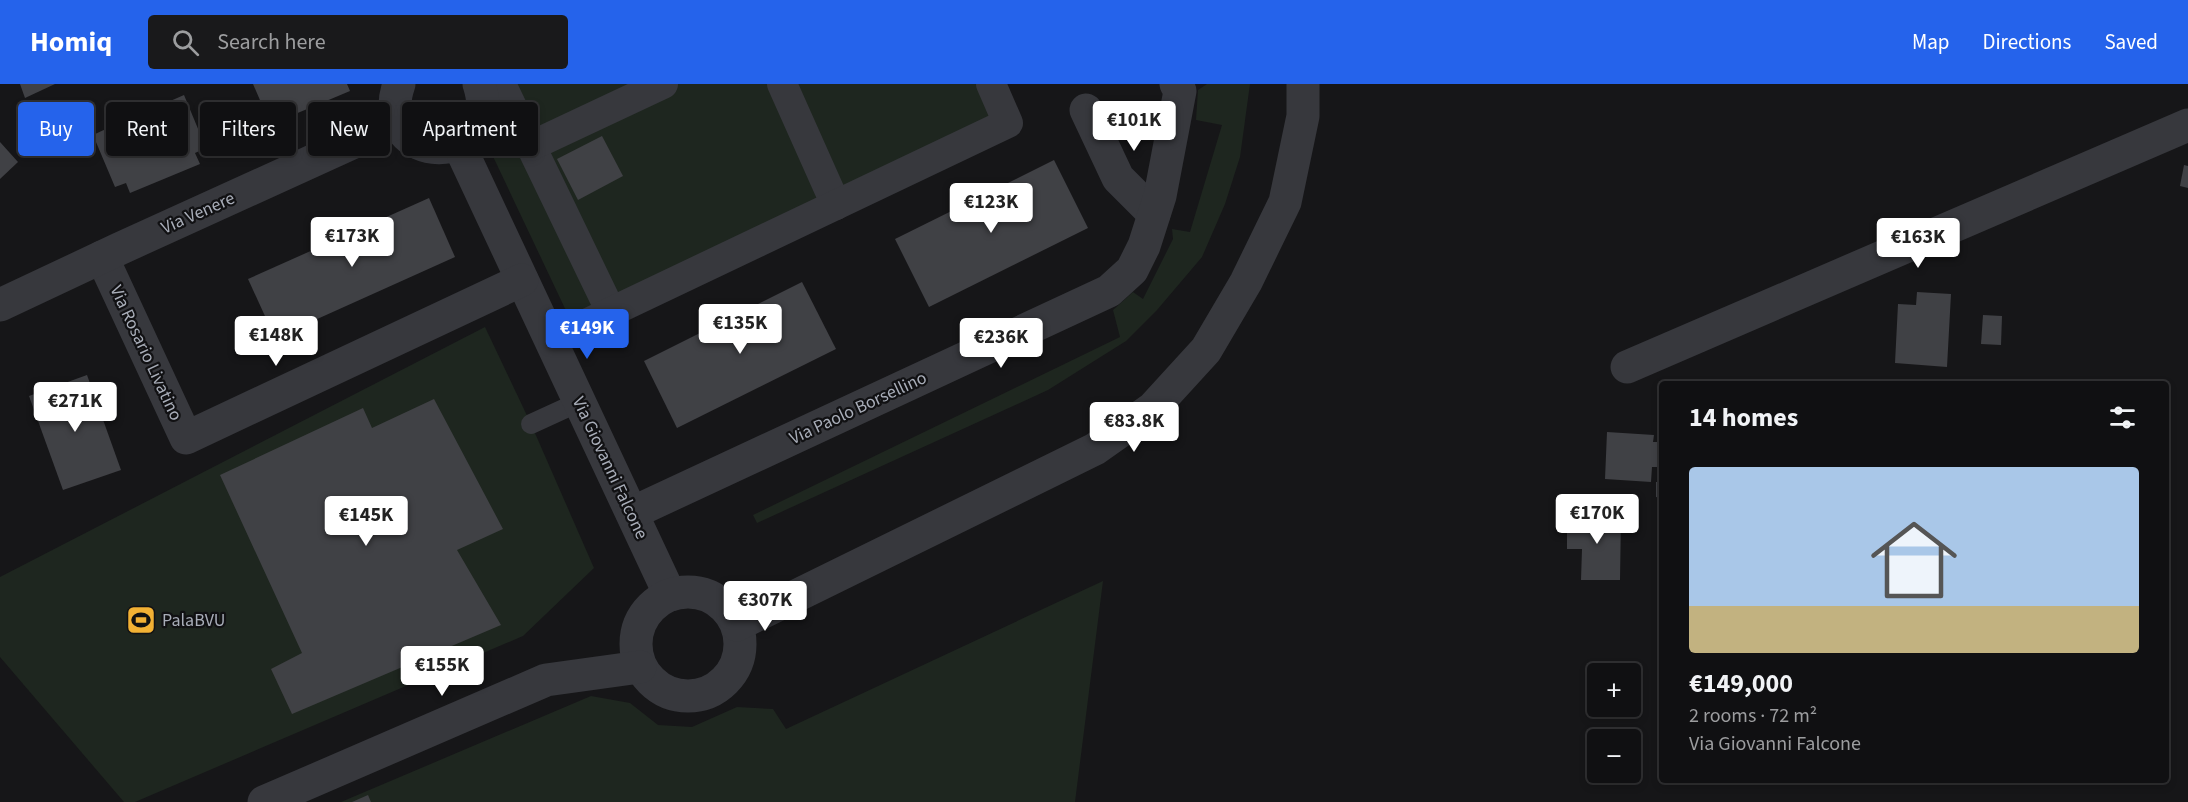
<!DOCTYPE html>
<html lang="en">
<head>
<meta charset="utf-8">
<style>
	body { margin:0; font-family:"Source Sans 3",sans-serif; background:#19191b; color:#f1f3f6; height:100vh; display:flex; flex-direction:column; font-size:22px; white-space:nowrap }
	* { box-sizing:border-box; margin:0 }
	p { font-size:20px; color:#9c9d9f }
	.icon { flex:none; width:33px; height:33px; fill:none; stroke:currentColor; stroke-width:2; stroke-linecap:round; stroke-linejoin:round }
	.map { position:relative; flex:1; overflow:hidden }
	.panel { position:absolute; left:1659px; top:297px; width:510px; height:402px; display:flex; flex-direction:column; background:#101012; border-radius:6px; box-shadow:0 3px 9px #0003,0 0 0 2px #303032 }
	.panel>* { flex:none }
	.banner { position:absolute; left:18px; top:18px; width:570px; height:54px; display:flex; gap:12px }
	.buttons { position:absolute; left:1587px; top:579px; display:grid; gap:12px }
	.buttons a { display:grid; place-items:center; width:54px; height:54px; border-radius:6px; background:#101012; box-shadow:0 3px 9px #0003,0 0 0 2px #303032; font-size:30px }
	.price { position:absolute; translate:-50% -51px; padding:0 14px; border-radius:6px; background:#fff; color:#222; font-size:20px; line-height:39px; filter:drop-shadow(0 2px 3px #0008) }
	.price::after { content:''; position:absolute; left:50%; top:36px; width:18px; height:14px; margin-left:-9px; background:inherit; clip-path:polygon(0 0,100% 0,50% 100%) }
	.price.current { background:#2563eb; color:#fff }
	ul { padding:0; list-style:none }
	li { display:grid; align-content:center; gap:12px; height:318px; padding:0 30px }
	li span { display:grid; place-items:center; height:186px; border-radius:6px; color:#555 }
	li>.icon { margin-inline-start:auto }
	span .icon { width:108px; height:108px; fill:#fffc; stroke-width:1 }
	li b { font-size:26px }
	h2 { display:flex; justify-content:space-between; align-items:center; height:72px; padding:0 30px; font-size:26px }
	.pill { padding:0 21px; border-radius:6px; background:#101012; box-shadow:0 3px 9px #0003,0 0 0 2px #303032; font-size:21px; line-height:54px }
	.pill.current { background:#2563eb; color:#fff }
	header { display:flex; align-items:center; gap:36px; box-sizing:border-box; height:84px; padding:0 30px; background:#2563eb; color:#fff }
	header strong { font-size:28px }
	nav { display:flex; gap:33px; margin-inline-start:auto; font-size:21px }
	.search { width:420px; height:54px; background:#19191b; display:flex; align-items:center; gap:15px; box-sizing:border-box; padding:0 21px; border-radius:6px; color:#9c9d9f; font-size:22px }
	.map>svg:first-child { display:block }
	.green { fill:#1e261f }
	.building { fill:#404145 }
	.lines { fill:none; stroke-linecap:round; stroke-linejoin:round }
	.service { stroke:#37383d; stroke-width:20 }
	.pedestrian { stroke:#37383d; stroke-width:30 }
	.minor { stroke:#37383d; stroke-width:33 }
	.labels { text-anchor:middle; dominant-baseline:central; stroke-width:4.5; stroke-linejoin:round; paint-order:stroke }
	.street-label { font-size:18px; fill:#a8adb8; stroke:#111113 }
	.poi-label { font-size:18px; fill:#a8adb8; stroke:#111113; text-anchor:start }
</style>
</head>
<body>
<header>
<strong>Homiq</strong>
<div class="search"><svg class="icon" aria-label="search" viewBox="0 0 24 24"><circle cx="10" cy="10" r="6"/><path d="M15 15l6 6"/></svg>Search here</div>
<nav><a>Map</a><a>Directions</a><a>Saved</a></nav>
</header>
<div class="map">
<svg width="2188" height="718" viewBox="0 0 2188 718">
	<rect width="100%" height="100%" fill="#161618"/>
	<!-- green -->
	<g class="green">
		<polygon points="497,0 1000,0 1019,43 578,252 489,64 505,31"/>
		<polygon points="1207,0 1250,0 1240,73 1225,120 1202,173 1157,226 1126,257 1048,306 757,439 753,431 1120,253 1113,226 1133,208 1143,215 1173,155 1172,145 1190,148 1222,41 1196,36 1198,6"/>
		<polygon points="485,243 531,340 594,484 523,552 135,718 124,718 0,573 0,493"/>
		<polygon points="1103,497 1075,718 341,718 591,612 630,619 658,641 692,643 737,623 773,625 786,645"/>
	</g>
	<!-- building -->
	<g class="building">
		<polygon points="20,0 55,0 25,14"/>
		<polygon points="253,0 347,0 350,7 281,36 276,26 266,30"/>
		<polygon points="184,11 206,64 195,69 200,80 130,109 126,99 115,103 93,51 108,44 113,54 173,28 168,18"/>
		<polygon points="602,52 623,92 578,116 557,75"/>
		<polygon points="0,58 18,78 0,95"/>
		<polygon points="1054,76 1088,144 929,223 895,155"/>
		<polygon points="2184,81 2188,82 2188,104 2180,102"/>
		<polygon points="429,114 455,173 275,254 248,195"/>
		<polygon points="802,198 836,265 677,344 644,277"/>
		<polygon points="1917,208 1951,210 1947,283 1895,279 1898,220 1916,221"/>
		<polygon points="1983,231 2002,232 2001,261 1981,260"/>
		<polygon points="87,291 121,386 63,406 29,312"/>
		<polygon points="434,315 503,445 457,466 501,541 292,630 271,585 302,569 220,391 363,324 372,344"/>
		<polygon points="1607,348 1654,351 1653,358 1662,358 1662,383 1652,383 1651,398 1605,395"/>
		<polygon points="1656,398 1662,398 1662,414 1656,413"/>
		<polygon points="1567,431 1621,432 1620,496 1581,496 1582,465 1567,465"/>
		<polygon points="368,711 371,718 352,718"/>
	</g>
	<g class="lines">
		<!-- service -->
		<polyline class="service" points="531,340 579,318"/>
		<!-- pedestrian -->
		<g class="pedestrian">
			<polyline points="501,0 611,228"/>
			<polyline points="782,0 836,121"/>
			<polyline points="531,62 663,0"/>
			<polyline points="550,257 1008,39 991,0"/>
		</g>
		<!-- minor -->
		<g class="minor">
			<path d="M399 0C370 83 507 87 479 0"/>
			<polyline points="1086,26 1118,94 1154,130"/>
			<polyline points="459,61 670,511"/>
			<polyline points="102,173 186,354 522,196"/>
			<polyline points="0,221 119,165 398,38"/>
			<polyline points="1627,283 2188,41"/>
			<polyline points="632,429 1109,207 1132,186 1144,162 1160,112 1180,7 1176,0"/>
			<circle cx="688" cy="560" r="52"/>
			<polyline points="737,541 1095,365 1153,324 1206,266 1246,198 1285,118 1303,32 1303,0"/>
			<polyline points="264,718 546,596 640,583"/>
		</g>
	</g>
	<!-- icons -->
	<defs>
		<g id="stadium-square" transform="scale(1.5)"><rect x="-9" y="-9" width="18" height="18" rx="4" fill="#f2b134" stroke="#111113"/><path d="M0-5a6.5 5 0 1 0 0 10a6.5 5 0 1 0 0-10ZM-3.5-1.8h7v3.6h-7Z" fill="#111"/></g>
	</defs>
	<g fill-rule="evenodd">
		<use href="#stadium-square" x="141" y="536"/>
	</g>
	<g class="labels">
		<!-- street labels -->
		<g class="street-label">
			<text transform="translate(198 129) rotate(-24)">Via Venere</text>
			<text transform="translate(146 269) rotate(65)">Via Rosario Livatino</text>
			<text transform="translate(858 324) rotate(-25)">Via Paolo Borsellino</text>
			<text transform="translate(610 384) rotate(65)">Via Giovanni Falcone</text>
		</g>
		<!-- poi labels -->
		<g class="poi-label">
			<text x="162" y="536">PalaBVU</text>
		</g>
	</g>
</svg>
<div class="buttons">
<a>+</a>
<a>−</a>
</div>
<b class="price" style="left:1134px;top:68px">€101K</b>
<b class="price" style="left:991px;top:150px">€123K</b>
<b class="price" style="left:352px;top:184px">€173K</b>
<b class="price" style="left:1918px;top:185px">€163K</b>
<b class="price" style="left:740px;top:271px">€135K</b>
<b class="price current" style="left:587px;top:276px">€149K</b>
<b class="price" style="left:276px;top:283px">€148K</b>
<b class="price" style="left:1001px;top:285px">€236K</b>
<b class="price" style="left:75px;top:349px">€271K</b>
<b class="price" style="left:1134px;top:369px">€83.8K</b>
<b class="price" style="left:1597px;top:461px">€170K</b>
<b class="price" style="left:366px;top:463px">€145K</b>
<b class="price" style="left:765px;top:548px">€307K</b>
<b class="price" style="left:442px;top:613px">€155K</b>
<div class="banner">
<a class="pill current">Buy</a>
<a class="pill">Rent</a>
<a class="pill">Filters</a>
<a class="pill">New</a>
<a class="pill">Apartment</a>
</div>
<section class="panel">
<h2>14 homes<svg class="icon" aria-label="filters" viewBox="0 0 24 24"><path d="M4 7h16M4 17h16"/><circle cx="9" cy="7" r="2"/><circle cx="15" cy="17" r="2"/></svg></h2>
<ul>
<li><span style="background:linear-gradient(#a9c7e8 75%,#c2b280 0)"><svg class="icon" aria-label="home" viewBox="0 0 24 24"><path d="M3 11l9-7 9 7M6 9v11h12V9"/></svg></span><div><b>€149,000</b><p>2 rooms · 72 m²</p><p>Via Giovanni Falcone</p></div></li>
</ul>
</section>
</div>
</body>
</html>
